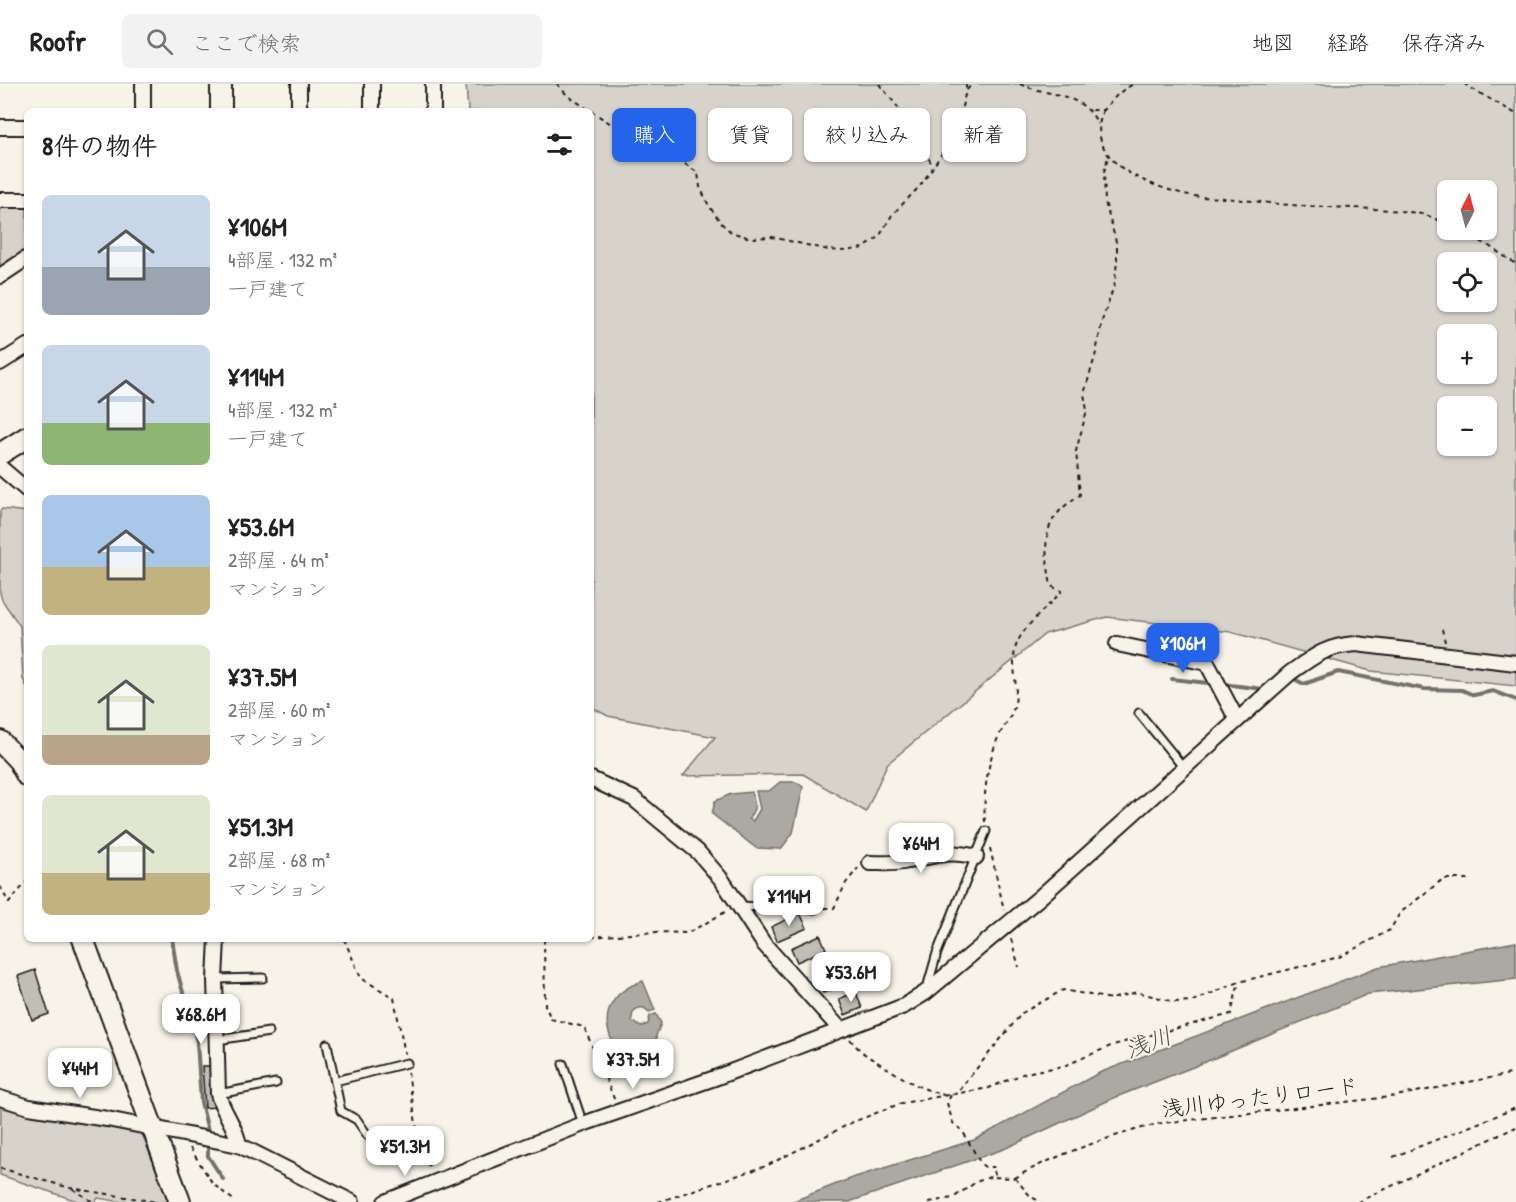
<!DOCTYPE html>
<html lang="ja">
<head>
<meta charset="utf-8">
<style>
	body { margin:0; font-family:"Patrick Hand","Klee One",sans-serif; background:#f2f2f2; color:#222; height:100vh; display:flex; flex-direction:column; font-size:22px; white-space:nowrap }
	* { box-sizing:border-box; margin:0 }
	p { font-size:20px; color:#767676 }
	.icon { flex:none; width:33px; height:33px; fill:none; stroke:currentColor; stroke-width:2; stroke-linecap:round; stroke-linejoin:round }
	.map { position:relative; flex:1; overflow:hidden }
	.details { position:absolute; left:24px; top:24px; width:570px; height:834px; display:flex; flex-direction:column; background:#fff; border-radius:9px; box-shadow:0 2px 4px #0004 }
	.details>* { flex:none }
	.top-card { position:absolute; left:612px; top:24px; width:570px; height:54px; display:flex; gap:12px }
	.needle { width:39px; rotate:6deg }
	.fabs { position:absolute; left:1437px; top:96px; display:grid; gap:12px }
	.fabs a { display:grid; place-items:center; width:60px; height:60px; border-radius:9px; background:#fff; box-shadow:0 2px 4px #0004; font-size:30px }
	.price { position:absolute; translate:-50% -51px; padding:0 14px; border-radius:12px; background:#fff; color:#222; font-size:20px; line-height:39px; filter:drop-shadow(0 2px 3px #0008) }
	.price::after { content:''; position:absolute; left:50%; top:36px; width:18px; height:14px; margin-left:-9px; background:inherit; clip-path:polygon(0 0,100% 0,50% 100%) }
	.price.on { background:#2563eb; color:#fff }
	ul { padding:0; list-style:none }
	li { display:flex; align-items:center; gap:18px; height:150px; padding:0 18px }
	li span { display:grid; place-items:center; flex:none; width:168px; height:120px; border-radius:9px; color:#555 }
	li>.icon { margin-inline-start:auto }
	span .icon { width:72px; height:72px; fill:#fffc; stroke-width:1 }
	li b { font-size:26px }
	h2 { display:flex; justify-content:space-between; align-items:center; height:72px; padding:0 18px; font-size:26px }
	.tag { padding:0 21px; border-radius:9px; background:#fff; box-shadow:0 2px 4px #0004; font-size:21px; line-height:54px }
	.tag.on { background:#2563eb; color:#fff }
	header { display:flex; align-items:center; gap:36px; box-sizing:border-box; height:84px; padding:0 30px; background:#fff; border-bottom:2px solid #e0e0e0 }
	header strong { font-size:28px }
	nav { display:flex; gap:33px; margin-inline-start:auto; font-size:21px }
	.search { width:420px; height:54px; background:#f2f2f2; display:flex; align-items:center; gap:15px; box-sizing:border-box; padding:0 21px; border-radius:9px; color:#767676; font-size:22px }
	.map>svg:first-child { display:block }
	.green { fill:#d7d3cb; stroke:#7a7874; stroke-width:1.5; fill-rule:evenodd }
	.water { fill:#aca9a2; stroke:#72716c; stroke-width:1.5 }
	.lines { fill:none; stroke-linecap:round; stroke-linejoin:round }
	.stream { stroke:#72716c; stroke-width:4 }
	.building { fill:#c0beb5; stroke:#1c1c1c; stroke-width:1.5 }
	.lane-casing { stroke:#1c1c1c; stroke-width:11 }
	.street-casing { stroke:#1c1c1c; stroke-width:18 }
	.secondary-casing { stroke:#1c1c1c; stroke-width:24 }
	.path { stroke:#1c1c1c; stroke-width:2; stroke-dasharray:4.5 4.5; stroke-linecap:butt }
	.lane { stroke:#f7f3e8; stroke-width:7 }
	.street { stroke:#f7f3e8; stroke-width:14 }
	.secondary { stroke:#f7f3e8; stroke-width:20 }
	.labels { text-anchor:middle; dominant-baseline:central; stroke-width:4.5; stroke-linejoin:round; paint-order:stroke }
	.street-label { font-size:22px; fill:#1c1c1c; stroke:#f7f3e8 }
	.water-label { font-size:24px; font-style:italic; fill:#565452; stroke:#f7f3e8 }
</style>
</head>
<body>
<header>
<strong>Roofr</strong>
<div class="search"><svg class="icon" aria-label="search" viewBox="0 0 24 24"><circle cx="10" cy="10" r="6"/><path d="M15 15l6 6"/></svg>ここで検索</div>
<nav><a>地図</a><a>経路</a><a>保存済み</a></nav>
</header>
<div class="map">
<svg width="1516" height="1118" viewBox="0 0 1516 1118">
	<rect width="100%" height="100%" fill="#f7f3e8"/>
	<filter id="ink" filterUnits="userSpaceOnUse"><feTurbulence type="fractalNoise" baseFrequency=".0167" numOctaves="2"/><feDisplacementMap in="SourceGraphic" scale="12" xChannelSelector="R" yChannelSelector="G"/><feConvolveMatrix kernelMatrix="1 2 1 2 8 2 1 2 1" color-interpolation-filters="sRGB"/></filter>
	<g filter="url(#ink)">
		<!-- green -->
		<g class="green">
			<path d="M466 0H1516V602L1371 587 1231 548 1107 533 1045 550 887 680 866 728 803 690 683 692 715 653 608 632 591 623V27H468ZM1448 106H1486V146H1448ZM1448 178H1486V218H1448ZM1448 250H1486V290H1448ZM1448 322H1486V362H1448Z"/>
			<polygon points="0,123 27,123 27,167 0,185"/>
			<polygon points="2,425 27,428 27,603 23,595 20,542 2,516 0,509 0,427"/>
			<polygon points="1,1020 140,1045 169,1118 122,1118 98,1114 95,1118 80,1118 0,1091"/>
		</g>
		<!-- water -->
		<g class="water">
			<polygon points="780,698 796,698 803,703 793,749 781,765 756,764 712,730 715,717 731,710 752,708 755,723 749,735 753,737 760,725 756,707 769,707"/>
			<polygon points="1516,858 1516,895 1368,910 1193,983 1116,1013 1004,1065 849,1118 791,1118 852,1094 974,1056 1099,989 1378,883"/>
			<path d="M643 897 655 926 649 928 644 924C635 922 631 929 632 937L641 943 648 940 650 932 656 930 661 939 656 952 658 975C618 995 575 919 643 897Z"/>
		</g>
		<g class="lines">
			<!-- stream -->
			<g class="stream">
				<polyline points="1172,595 1208,599"/>
				<polyline points="1296,596 1304,600 1338,588 1424,605 1462,606 1474,611 1493,607 1516,616"/>
				<polyline points="1222,600 1264,605"/>
				<polyline points="172,855 177,887 197,958 201,1018 208,1047"/>
				<polyline points="208,1061 208,1072 223,1095"/>
			</g>
		</g>
		<!-- building -->
		<g class="building">
			<polygon points="800,829 807,844 777,857 771,843"/>
			<polygon points="820,851 826,865 797,878 791,864"/>
			<polygon points="841,882 848,900 823,909 816,891"/>
			<polygon points="35,886 49,930 32,936 18,892"/>
			<polygon points="856,908 862,924 845,931 839,915"/>
			<polygon points="202,982 213,982 215,1023 205,1024"/>
		</g>
		<g class="lines">
			<!-- lane casing -->
			<g class="lane-casing">
				<g id="lane">
					<polyline points="1139,629 1184,684"/>
					<polyline points="740,822 815,825"/>
					<polyline points="215,895 263,894"/>
					<polyline points="927,904 937,869 986,747"/>
					<polyline points="217,956 269,948"/>
					<polyline points="327,960 341,1027 357,1036 368,1052 420,1062"/>
					<polyline points="563,980 583,1040"/>
					<polyline points="335,997 407,979"/>
					<polyline points="218,1010 276,999"/>
				</g>
			</g>
			<!-- street casing -->
			<g class="street-casing">
				<g id="street">
					<polyline points="143,0 143,27"/>
					<polyline points="372,0 372,27"/>
					<polyline points="433,0 433,27"/>
					<polyline points="299,27 299,0"/>
					<polyline points="0,43 27,43"/>
					<polyline points="0,116 27,116"/>
					<polyline points="0,192 27,174"/>
					<polyline points="0,279 27,262"/>
					<polyline points="0,383 27,406"/>
					<polyline points="1117,560 1207,579 1237,636"/>
					<polyline points="591,695 634,715 698,768 722,796 764,860 840,945"/>
					<path d="M870 779C881 779 892 780 903 778 932 773 945 765 976 773"/>
					<path d="M217 855 215 895 218 1010C223 1029 236 1042 239 1061"/>
					<polyline points="0,1014 29,1023 107,1035 239,1061 352,1118"/>
					<path d="M385 1118 583 1040 712 995 904 922 925 909 1039 814 1290 589C1314 572 1326 562 1356 560L1516 579"/>
				</g>
			</g>
			<!-- secondary casing -->
			<g class="secondary-casing">
				<g id="secondary">
					<polyline points="221,27 221,0"/>
					<polyline points="0,370 27,353"/>
					<polyline points="0,657 19,677 27,692"/>
					<polyline points="83,855 180,1118"/>
				</g>
			</g>
			<!-- path -->
			<g class="path">
				<polyline points="557,0 568,12 591,27"/>
				<polyline points="879,0 913,42 933,83"/>
				<polyline points="966,0 966,7"/>
				<path d="M1020 0C1050 13 1081 7 1098 40"/>
				<polyline points="1464,0 1516,30"/>
				<polyline points="1092,26 1103,26 1119,9 1133,0"/>
				<path d="M1103 26C1082 80 1153 104 1194 112 1205 114 1216 113 1226 114 1254 117 1281 121 1308 122 1342 124 1376 124 1409 128 1423 129 1435 134 1448 141"/>
				<polyline points="591,27 639,58 678,75 698,89 700,103 709,122 722,140 731,148 750,154 772,153 829,166 845,167 864,164 879,153 892,131 920,102 933,83 955,50 966,7 972,0"/>
				<polyline points="1456,146 1486,160 1516,180"/>
				<polyline points="1442,545 1445,558"/>
				<path d="M985 738C983 711 987 682 997 656 1002 644 1013 632 1015 619 1019 597 1008 575 1019 555 1029 537 1048 523 1062 507L1051 502C1044 460 1039 436 1080 411L1076 367 1087 326 1084 310 1096 269 1102 237 1115 199 1117 176V161L1105 118 1104 88 1108 73"/>
				<polyline points="990,764 1004,826"/>
				<polyline points="0,802 9,819 27,797"/>
				<polyline points="824,824 834,824 846,799 858,784"/>
				<polyline points="591,853 656,848 688,849 727,827"/>
				<polyline points="344,855 361,894 394,914 405,970"/>
				<polyline points="544,855 545,921 551,935 584,943 615,1017"/>
				<polyline points="1011,855 1019,883"/>
				<path d="M850 955C864 973 875 976 892 987 911 999 922 1005 944 1011"/>
				<polyline points="408,988 418,1053"/>
				<polyline points="959,1006 1022,929 1063,906 1112,915 1137,908 1175,918 1193,917 1239,898 1339,873 1390,846 1400,829 1443,795 1470,795"/>
				<polyline points="951,1011 947,1019 953,1039 962,1046 981,1080 985,1083 995,1083 994,1089 997,1092"/>
				<polyline points="190,1064 213,1100 236,1118"/>
				<polyline points="423,1070 431,1086"/>
				<polyline points="1393,1073 1516,1024"/>
				<polyline points="0,1084 70,1104 157,1118"/>
				<path d="M1015 1094C1053 1071 1119 1049 1162 1039L1390 1013 1516 989"/>
				<polyline points="1015,1094 1031,1113 1041,1118"/>
				<polyline points="73,1105 93,1118"/>
				<polyline points="658,1118 766,1082 853,1038 902,1019 989,1004 1025,989 1064,982 1113,961 1231,930 1239,898"/>
				<polyline points="929,1118 953,1114 976,1098 990,1093 1015,1094"/>
				<polyline points="1358,1118 1516,1043"/>
			</g>
			<!-- lane -->
			<use href="#lane" class="lane"/>
			<!-- street -->
			<use href="#street" class="street"/>
			<!-- secondary -->
			<use href="#secondary" class="secondary"/>
		</g>
	</g>
	<g class="labels">
		<!-- street labels -->
		<g class="street-label">
			<text transform="translate(1260 1013) rotate(-7)">浅川ゆったりロード</text>
		</g>
		<!-- water labels -->
		<g class="water-label">
			<text transform="translate(1148 958) rotate(-21)">浅川</text>
		</g>
	</g>
</svg>
<div class="fabs">
<a><svg class="needle" viewBox="-14 -14 28 28"><path d="M0-13l5 13h-10z" fill="#e53935"/><path d="M0 13l5-13h-10z" fill="#767676"/></svg></a>
<a><svg class="icon" aria-label="locate" viewBox="0 0 24 24"><circle cx="12" cy="12" r="6"/><path d="M12 2v4M12 18v4M2 12h4M18 12h4"/></svg></a>
<a>+</a>
<a>−</a>
</div>
<b class="price on" style="left:1183px;top:590px">¥106M</b>
<b class="price" style="left:921px;top:790px">¥64M</b>
<b class="price" style="left:789px;top:843px">¥114M</b>
<b class="price" style="left:851px;top:919px">¥53.6M</b>
<b class="price" style="left:201px;top:961px">¥68.6M</b>
<b class="price" style="left:633px;top:1006px">¥37.5M</b>
<b class="price" style="left:80px;top:1015px">¥44M</b>
<b class="price" style="left:405px;top:1093px">¥51.3M</b>
<div class="top-card">
<a class="tag on">購入</a>
<a class="tag">賃貸</a>
<a class="tag">絞り込み</a>
<a class="tag">新着</a>
</div>
<section class="details">
<h2>8件の物件<svg class="icon" aria-label="filters" viewBox="0 0 24 24"><path d="M4 7h16M4 17h16"/><circle cx="9" cy="7" r="2"/><circle cx="15" cy="17" r="2"/></svg></h2>
<ul>
<li><span style="background:linear-gradient(#c9d6e8 60%,#9aa5b1 0)"><svg class="icon" aria-label="home" viewBox="0 0 24 24"><path d="M3 11l9-7 9 7M6 9v11h12V9"/></svg></span><div><b>¥106M</b><p>4部屋 · 132 m²</p><p>一戸建て</p></div></li>
<li><span style="background:linear-gradient(#c9d6e8 65%,#8fb573 0)"><svg class="icon" aria-label="home" viewBox="0 0 24 24"><path d="M3 11l9-7 9 7M6 9v11h12V9"/></svg></span><div><b>¥114M</b><p>4部屋 · 132 m²</p><p>一戸建て</p></div></li>
<li><span style="background:linear-gradient(#a9c7e8 60%,#c2b280 0)"><svg class="icon" aria-label="home" viewBox="0 0 24 24"><path d="M3 11l9-7 9 7M6 9v11h12V9"/></svg></span><div><b>¥53.6M</b><p>2部屋 · 64 m²</p><p>マンション</p></div></li>
<li><span style="background:linear-gradient(#dfe7d0 75%,#b9a48a 0)"><svg class="icon" aria-label="home" viewBox="0 0 24 24"><path d="M3 11l9-7 9 7M6 9v11h12V9"/></svg></span><div><b>¥37.5M</b><p>2部屋 · 60 m²</p><p>マンション</p></div></li>
<li><span style="background:linear-gradient(#dfe7d0 65%,#c2b280 0)"><svg class="icon" aria-label="home" viewBox="0 0 24 24"><path d="M3 11l9-7 9 7M6 9v11h12V9"/></svg></span><div><b>¥51.3M</b><p>2部屋 · 68 m²</p><p>マンション</p></div></li>
</ul>
</section>
</div>
</body>
</html>
